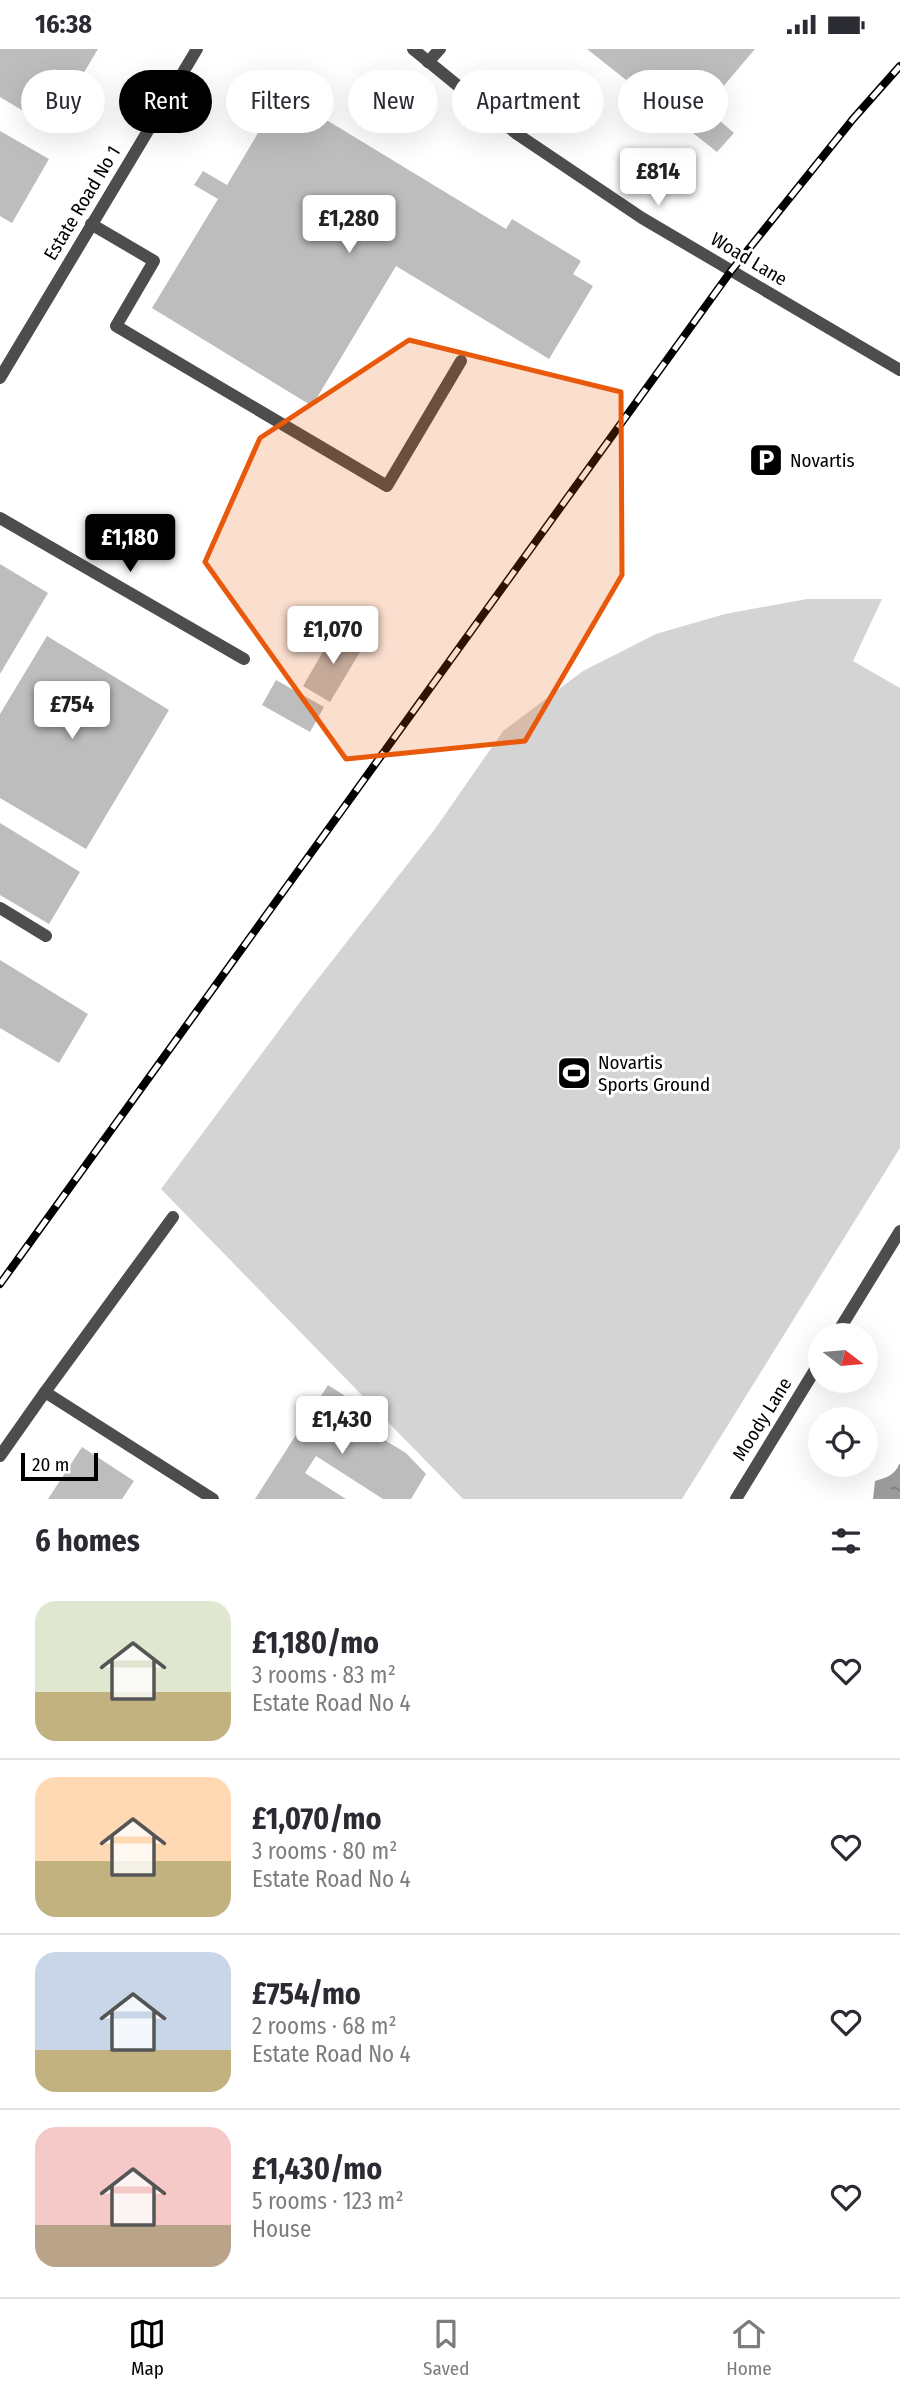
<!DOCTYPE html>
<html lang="en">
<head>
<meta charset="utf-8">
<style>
	body { margin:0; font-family:"Fira Sans Condensed",sans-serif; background:#f2f2f3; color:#2b2b33; height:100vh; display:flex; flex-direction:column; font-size:26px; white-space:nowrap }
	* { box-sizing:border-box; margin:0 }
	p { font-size:23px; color:#7c7c81 }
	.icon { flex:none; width:38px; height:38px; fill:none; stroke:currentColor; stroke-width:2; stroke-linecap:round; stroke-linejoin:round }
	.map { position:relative; height:1450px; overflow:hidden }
	.side { display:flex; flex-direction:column; background:#fff; flex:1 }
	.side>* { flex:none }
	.banner { position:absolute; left:21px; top:21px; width:859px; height:63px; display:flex; gap:14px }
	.needle { width:46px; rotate:106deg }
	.buttons { position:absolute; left:808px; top:1274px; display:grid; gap:14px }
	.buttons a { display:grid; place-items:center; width:70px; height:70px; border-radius:50%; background:#fff; box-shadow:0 7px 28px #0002; font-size:35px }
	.scale { position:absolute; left:21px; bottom:18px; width:77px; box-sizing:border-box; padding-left:7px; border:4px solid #000; border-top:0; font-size:19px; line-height:24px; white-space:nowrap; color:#000; -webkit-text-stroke:5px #fff; paint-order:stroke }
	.price { position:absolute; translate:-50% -60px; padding:0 16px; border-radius:7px; background:#fff; color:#222; font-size:23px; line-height:46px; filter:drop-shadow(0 2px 4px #0008) }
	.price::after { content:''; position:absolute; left:50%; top:42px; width:21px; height:16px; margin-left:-10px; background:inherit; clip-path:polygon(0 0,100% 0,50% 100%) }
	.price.active { background:#000; color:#fff }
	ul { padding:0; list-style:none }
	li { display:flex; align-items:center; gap:21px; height:175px; padding:0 35px }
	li+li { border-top:2px solid #e1e1e2 }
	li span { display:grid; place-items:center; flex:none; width:196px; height:140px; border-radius:21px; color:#555 }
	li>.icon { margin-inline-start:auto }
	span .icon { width:84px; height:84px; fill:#fffc; stroke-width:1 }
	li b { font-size:30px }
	h2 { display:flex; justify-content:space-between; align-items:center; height:84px; padding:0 35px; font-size:30px }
	.pill { padding:0 24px; border-radius:32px; background:#fff; box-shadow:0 7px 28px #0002; font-size:24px; line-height:63px }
	.pill.active { background:#000; color:#fff }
	.status { display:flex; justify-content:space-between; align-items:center; height:49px; padding:0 35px; background:#fff; direction:ltr }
	.status svg { height:19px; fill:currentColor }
	.tab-bar { display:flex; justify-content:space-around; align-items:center; height:98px; border-top:2px solid #e1e1e2; background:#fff; font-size:19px; color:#7c7c81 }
	.tab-bar a { display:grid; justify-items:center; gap:4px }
	.tab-bar .active { color:#000 }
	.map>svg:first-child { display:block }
	.pitch { fill:#d4d4d4 }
	.water { fill:url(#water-ripples) }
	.building { fill:#bdbdbd }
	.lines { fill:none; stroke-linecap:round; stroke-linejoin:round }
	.minor { stroke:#4d4d4d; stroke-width:12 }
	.rail-casing { stroke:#000; stroke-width:8 }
	.rail { stroke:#fff; stroke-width:5; stroke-dasharray:16; stroke-linecap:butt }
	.marked { fill:#e8590c; fill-opacity:0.2; stroke:#e8590c; stroke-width:5; stroke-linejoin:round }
	.labels { text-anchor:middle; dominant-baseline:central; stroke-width:6; stroke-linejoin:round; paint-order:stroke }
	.street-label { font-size:19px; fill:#000; stroke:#fff }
	.poi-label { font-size:19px; fill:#000; stroke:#fff; text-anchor:start }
</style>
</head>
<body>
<div class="status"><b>16:38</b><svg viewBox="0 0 49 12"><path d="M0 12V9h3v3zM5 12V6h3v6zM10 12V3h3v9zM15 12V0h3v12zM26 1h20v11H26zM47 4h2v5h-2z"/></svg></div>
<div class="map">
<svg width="900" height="1450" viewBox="0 0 900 1450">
	<defs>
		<pattern id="water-ripples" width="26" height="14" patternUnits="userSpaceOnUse" patternTransform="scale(1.75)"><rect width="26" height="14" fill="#9b9b9b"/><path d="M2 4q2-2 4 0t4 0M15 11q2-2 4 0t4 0" fill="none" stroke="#7c7c7c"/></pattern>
	</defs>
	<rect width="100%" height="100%" fill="#fff"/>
	<!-- pitch -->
	<polygon class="pitch" points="807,550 882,550 853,612 900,639 900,1099 682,1450 463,1450 161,1140 303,949 435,780 503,682 583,622 656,585 725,565"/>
	<!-- water -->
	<path class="water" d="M900 1414V1450H873L875 1432C886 1429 895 1426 900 1414Z"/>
	<!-- building -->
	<g class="building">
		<polygon points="0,0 98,0 77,35 54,20 30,66 0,48"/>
		<polygon points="587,0 755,0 705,59 734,84 717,103"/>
		<polygon points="282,44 506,180 512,170 581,212 573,225 593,237 549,310 396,217 312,357 152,259 218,150 194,136 203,122 227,136"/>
		<polygon points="0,82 49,110 12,174 0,167"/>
		<polygon points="0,515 48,544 0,625"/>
		<polygon points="335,582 363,598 330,653 303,637"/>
		<polygon points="47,587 169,661 86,800 0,749 0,665"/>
		<polygon points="276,631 324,658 310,683 262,656"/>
		<polygon points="0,774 80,823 49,875 0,846"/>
		<polygon points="0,911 88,965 59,1014 0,979"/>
		<polygon points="328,1336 367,1361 358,1375 406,1404 426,1425 411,1450 383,1450 316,1407 305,1424 346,1450 255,1450"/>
		<polygon points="82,1398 134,1432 122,1450 48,1450"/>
	</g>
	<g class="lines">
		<!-- minor -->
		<g class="minor">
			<polyline points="413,0 517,85 642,169 900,321"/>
			<polyline points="428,13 440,0"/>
			<polyline points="91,175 154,212 116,277 387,437 461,312"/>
			<polyline points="0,329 197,0"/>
			<polyline points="0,469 244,610"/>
			<polyline points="0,859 46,887"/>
			<polyline points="836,1286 900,1182"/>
			<polyline points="45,1343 173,1168"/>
			<polyline points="0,1407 45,1343 213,1450"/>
			<polyline points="736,1450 821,1311"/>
		</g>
		<!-- rail casing -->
		<g class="rail-casing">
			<polyline id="rail" points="0,1235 731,222 853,70 900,17"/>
		</g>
		<!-- rail -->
		<use href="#rail" class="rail"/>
	</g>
	<!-- marked area -->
	<path class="marked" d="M409 291 621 343 622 526 525 692 346 710 205 513 260 389Z"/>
	<!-- icons -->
	<defs>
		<g id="parking-square" transform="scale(1.75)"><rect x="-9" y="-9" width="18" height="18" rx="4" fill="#000" stroke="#fff"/><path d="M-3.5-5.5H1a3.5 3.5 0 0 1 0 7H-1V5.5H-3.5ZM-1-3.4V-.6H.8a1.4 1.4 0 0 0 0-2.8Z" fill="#fff"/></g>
		<g id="stadium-square" transform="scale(1.75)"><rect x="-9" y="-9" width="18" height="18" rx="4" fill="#000" stroke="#fff"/><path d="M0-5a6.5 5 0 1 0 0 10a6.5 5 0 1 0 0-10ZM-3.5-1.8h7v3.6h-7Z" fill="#fff"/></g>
	</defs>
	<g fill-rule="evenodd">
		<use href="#parking-square" x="766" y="411"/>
		<use href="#stadium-square" x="574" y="1024"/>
	</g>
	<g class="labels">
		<!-- street labels -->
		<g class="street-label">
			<text transform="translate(82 154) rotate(-59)">Estate Road No 1</text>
			<text transform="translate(749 210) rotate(31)">Woad Lane</text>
			<text transform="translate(762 1370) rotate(-58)">Moody Lane</text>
		</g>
		<!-- poi labels -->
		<g class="poi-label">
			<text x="790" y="411">Novartis</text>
			<text x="598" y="1013">Novartis<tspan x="598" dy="22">Sports Ground</tspan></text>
		</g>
	</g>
</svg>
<div class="buttons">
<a><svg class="needle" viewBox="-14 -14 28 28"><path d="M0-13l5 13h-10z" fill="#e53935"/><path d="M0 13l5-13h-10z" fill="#7c7c81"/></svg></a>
<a><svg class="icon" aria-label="locate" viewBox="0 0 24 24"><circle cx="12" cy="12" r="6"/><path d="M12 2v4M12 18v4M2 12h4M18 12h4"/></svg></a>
</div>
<div class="scale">20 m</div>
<b class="price" style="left:658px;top:159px">£814</b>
<b class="price" style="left:349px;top:206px">£1,280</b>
<b class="price active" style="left:130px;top:525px">£1,180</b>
<b class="price" style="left:333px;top:617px">£1,070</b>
<b class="price" style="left:72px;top:692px">£754</b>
<b class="price" style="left:342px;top:1407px">£1,430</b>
<div class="banner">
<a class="pill">Buy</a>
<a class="pill active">Rent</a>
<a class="pill">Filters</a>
<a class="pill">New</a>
<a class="pill">Apartment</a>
<a class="pill">House</a>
</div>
</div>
<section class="side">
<h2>6 homes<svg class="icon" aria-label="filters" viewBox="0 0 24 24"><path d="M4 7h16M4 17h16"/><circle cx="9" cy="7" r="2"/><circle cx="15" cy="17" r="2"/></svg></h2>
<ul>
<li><span style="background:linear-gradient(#dfe7d0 65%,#c2b280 0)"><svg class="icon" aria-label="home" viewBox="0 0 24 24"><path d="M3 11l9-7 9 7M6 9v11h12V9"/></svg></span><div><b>£1,180/mo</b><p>3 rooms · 83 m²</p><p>Estate Road No 4</p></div><svg class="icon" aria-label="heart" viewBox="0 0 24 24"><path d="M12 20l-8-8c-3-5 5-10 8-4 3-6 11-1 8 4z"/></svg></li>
<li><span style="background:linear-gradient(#ffd9b3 60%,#c2b280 0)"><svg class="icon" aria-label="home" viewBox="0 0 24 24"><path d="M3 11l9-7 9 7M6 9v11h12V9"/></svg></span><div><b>£1,070/mo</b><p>3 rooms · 80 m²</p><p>Estate Road No 4</p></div><svg class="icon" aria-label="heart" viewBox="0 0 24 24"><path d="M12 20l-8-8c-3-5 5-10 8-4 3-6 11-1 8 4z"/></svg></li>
<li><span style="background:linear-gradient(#c9d6e8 70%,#c2b280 0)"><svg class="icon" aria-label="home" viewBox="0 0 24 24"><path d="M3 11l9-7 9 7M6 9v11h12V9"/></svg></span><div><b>£754/mo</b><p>2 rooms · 68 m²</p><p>Estate Road No 4</p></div><svg class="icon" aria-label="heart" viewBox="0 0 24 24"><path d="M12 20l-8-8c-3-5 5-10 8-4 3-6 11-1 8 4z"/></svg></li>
<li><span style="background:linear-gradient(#f6c9c9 70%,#b9a48a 0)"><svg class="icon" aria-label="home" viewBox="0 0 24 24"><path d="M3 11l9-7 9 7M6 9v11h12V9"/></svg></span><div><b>£1,430/mo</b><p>5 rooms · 123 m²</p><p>House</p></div><svg class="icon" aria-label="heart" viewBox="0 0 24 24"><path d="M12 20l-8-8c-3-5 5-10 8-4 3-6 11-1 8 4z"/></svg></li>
</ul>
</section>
<nav class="tab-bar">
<a class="active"><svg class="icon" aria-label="map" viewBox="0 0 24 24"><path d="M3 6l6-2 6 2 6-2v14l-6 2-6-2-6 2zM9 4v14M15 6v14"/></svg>Map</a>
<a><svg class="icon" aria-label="saved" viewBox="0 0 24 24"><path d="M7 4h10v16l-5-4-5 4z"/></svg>Saved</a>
<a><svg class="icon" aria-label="home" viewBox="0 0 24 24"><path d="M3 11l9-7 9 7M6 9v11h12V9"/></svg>Home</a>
</nav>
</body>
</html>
